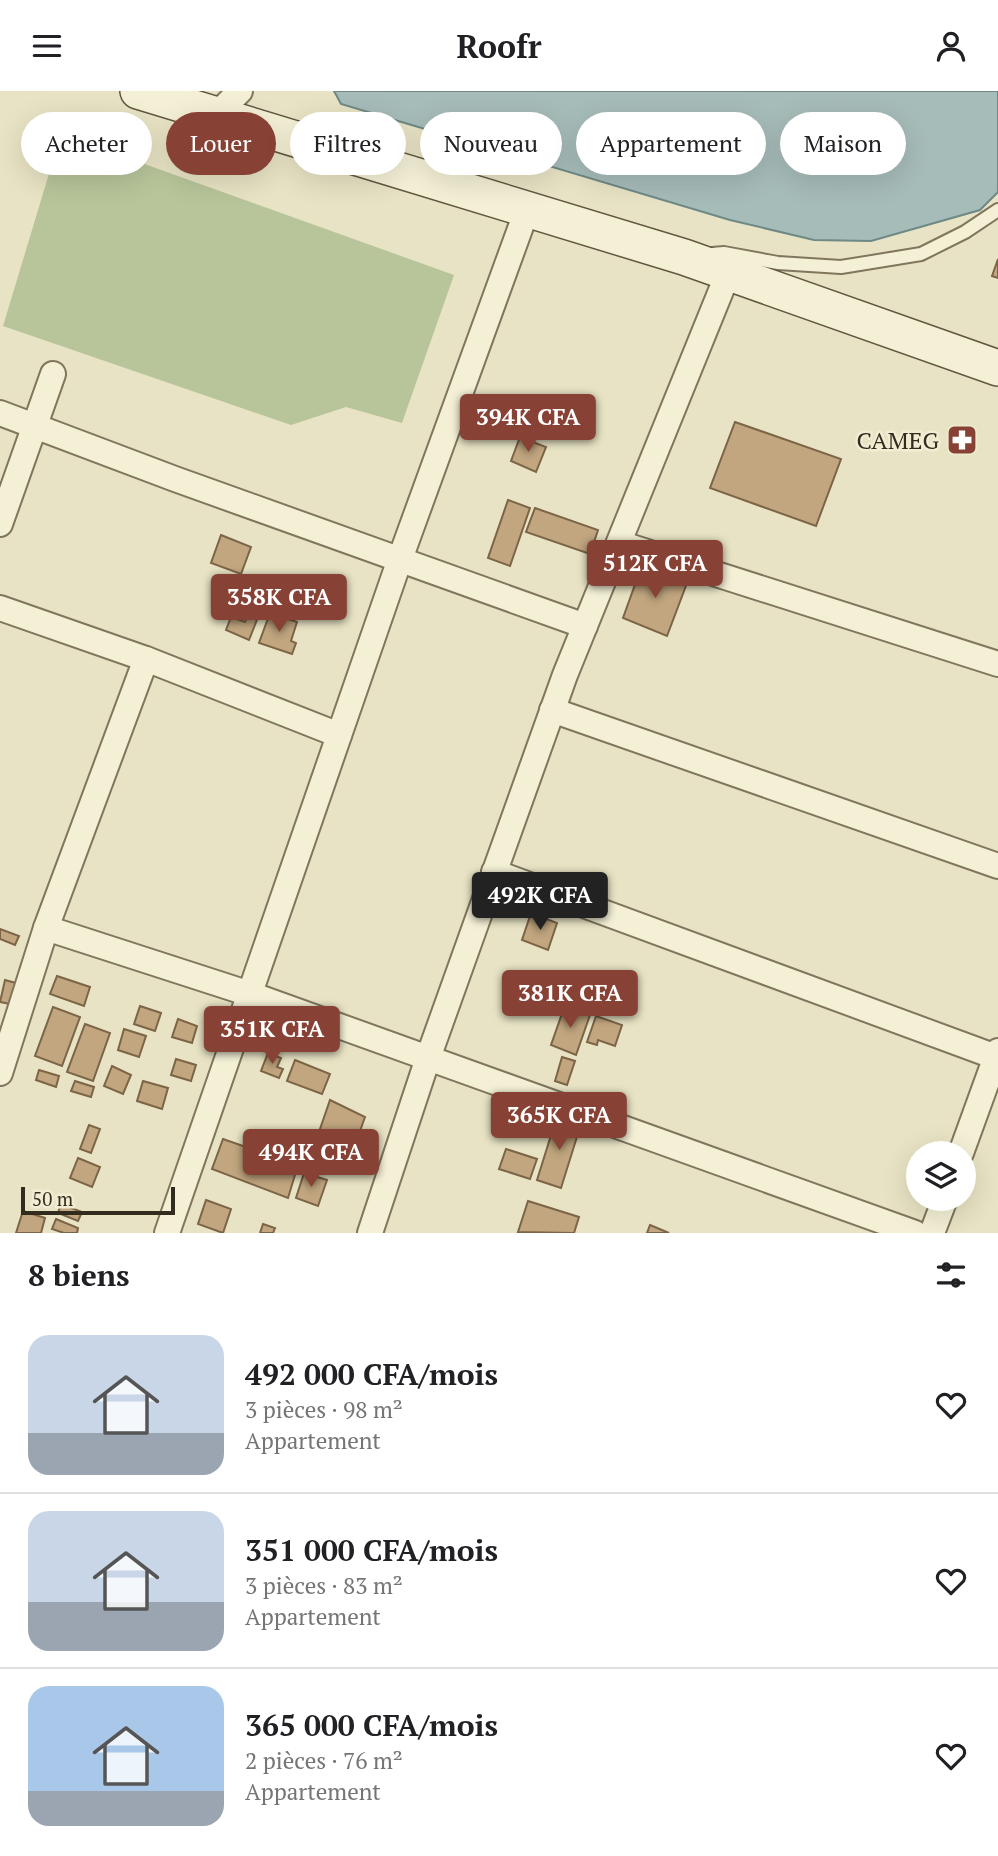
<!DOCTYPE html>
<html lang="fr">
<head>
<meta charset="utf-8">
<style>
	body { margin:0; font-family:"PT Serif",serif; background:#f6f6f6; color:#202124; height:100vh; display:flex; flex-direction:column; font-size:26px; white-space:nowrap }
	* { box-sizing:border-box; margin:0 }
	p { font-size:23px; color:#757577 }
	.icon { flex:none; width:38px; height:38px; fill:none; stroke:currentColor; stroke-width:2; stroke-linecap:round; stroke-linejoin:round }
	.map { position:relative; height:1142px; overflow:hidden }
	.panel { display:flex; flex-direction:column; background:#fff; flex:1 }
	.panel>* { flex:none }
	.hud { position:absolute; left:21px; top:21px; width:957px; height:63px; display:flex; gap:14px }
	.fabs { position:absolute; left:906px; top:1050px; display:grid; gap:14px }
	.fabs a { display:grid; place-items:center; width:70px; height:70px; border-radius:50%; background:#fff; box-shadow:0 7px 28px #0002; font-size:35px }
	.scale { position:absolute; left:21px; bottom:18px; width:154px; box-sizing:border-box; padding-left:7px; border:4px solid #322c1f; border-top:0; font-size:19px; line-height:24px; white-space:nowrap; color:#322c1f; -webkit-text-stroke:5px #f0edd3; paint-order:stroke }
	.price { position:absolute; translate:-50% -60px; padding:0 16px; border-radius:7px; background:#884235; color:#fff; font-size:23px; line-height:46px; filter:drop-shadow(0 2px 4px #0008) }
	.price::after { content:''; position:absolute; left:50%; top:42px; width:21px; height:16px; margin-left:-10px; background:inherit; clip-path:polygon(0 0,100% 0,50% 100%) }
	.price.on { background:#222; color:#fff }
	ul { padding:0; list-style:none }
	li { display:flex; align-items:center; gap:21px; height:175px; padding:0 28px }
	li+li { border-top:2px solid #e0e0e0 }
	li span { display:grid; place-items:center; flex:none; width:196px; height:140px; border-radius:21px; color:#555 }
	li>.icon { margin-inline-start:auto }
	span .icon { width:84px; height:84px; fill:#fffc; stroke-width:1 }
	li b { font-size:30px }
	h2 { display:flex; justify-content:space-between; align-items:center; height:84px; padding:0 28px; font-size:30px }
	.pill { padding:0 24px; border-radius:32px; background:#fff; box-shadow:0 7px 28px #0002; font-size:24px; line-height:63px }
	.pill.on { background:#884235; color:#fff }
	header { display:flex; justify-content:space-between; align-items:center; height:91px; padding:0 28px; background:#fff; font-size:32px; font-weight:700 }
	.map>svg:first-child { display:block }
	.green { fill:#b8c59a }
	.water { fill:#a6bcb9; stroke:#6e8986; stroke-width:2 }
	.building { fill:#c1a67f; stroke:#7c6546; stroke-width:2 }
	.lines { fill:none; stroke-linecap:round; stroke-linejoin:round }
	.lane-casing { stroke:#80765d; stroke-width:16 }
	.street-casing { stroke:#80765d; stroke-width:28 }
	.secondary-casing { stroke:#625740; stroke-width:38 }
	.lane { stroke:#f4f0d6; stroke-width:12 }
	.street { stroke:#f4f0d6; stroke-width:24 }
	.secondary { stroke:#f4f0d6; stroke-width:35 }
	.labels { text-anchor:middle; dominant-baseline:central; stroke-width:5; stroke-linejoin:round; paint-order:stroke }
	.poi-label { font-size:24px; fill:#322c1f; stroke:#f0edd3; text-anchor:end }
</style>
</head>
<body>
<header><svg class="icon" aria-label="menu" viewBox="0 0 24 24"><path d="M4 6h16M4 12h16M4 18h16"/></svg>Roofr<svg class="icon" aria-label="person" viewBox="0 0 24 24"><circle cx="12" cy="8" r="4"/><path d="M4 21q1-7 8-7t8 7"/></svg></header>
<div class="map">
<svg width="998" height="1142" viewBox="0 0 998 1142">
	<rect width="100%" height="100%" fill="#e8e3c4"/>
	<!-- green -->
	<polygon class="green" points="61,43 454,184 402,332 346,316 291,334 3,235"/>
	<!-- water -->
	<polygon class="water" points="334,0 998,0 998,101 980,119 871,150 814,149 730,129 341,13"/>
	<!-- building -->
	<g class="building">
		<polygon points="998,168 998,187 992,185"/>
		<polygon points="735,331 841,368 816,435 710,397"/>
		<polygon points="520,346 546,356 536,381 511,370"/>
		<polygon points="508,409 530,417 510,475 488,467"/>
		<polygon points="535,417 598,439 590,463 526,441"/>
		<polygon points="221,444 251,456 241,483 211,472"/>
		<polygon points="642,474 687,492 667,545 623,527"/>
		<polygon points="244,488 269,498 249,549 226,539 231,526 245,531 254,509 239,503"/>
		<polygon points="270,522 297,531 291,550 296,552 292,563 259,552"/>
		<polygon points="531,822 557,832 548,859 522,849"/>
		<polygon points="0,838 19,845 15,854 0,848"/>
		<polygon points="57,885 90,896 84,915 50,903"/>
		<polygon points="5,889 16,892 10,913 0,911"/>
		<polygon points="565,914 590,924 576,964 551,954"/>
		<polygon points="140,915 161,922 155,940 134,933"/>
		<polygon points="53,916 80,926 62,975 35,965"/>
		<polygon points="596,925 622,934 615,955 598,949 597,954 587,951"/>
		<polygon points="178,928 197,935 192,952 172,946"/>
		<polygon points="85,933 110,942 93,990 67,981"/>
		<polygon points="124,938 146,945 139,966 118,959"/>
		<polygon points="268,962 281,967 277,976 283,978 279,987 261,980"/>
		<polygon points="562,966 575,970 567,994 555,990"/>
		<polygon points="176,968 196,974 191,990 171,984"/>
		<polygon points="295,969 330,983 322,1003 287,990"/>
		<polygon points="112,975 131,984 123,1003 104,995"/>
		<polygon points="39,979 59,985 56,996 36,989"/>
		<polygon points="75,990 94,996 91,1006 71,1000"/>
		<polygon points="143,990 168,997 162,1018 137,1010"/>
		<polygon points="330,1009 365,1026 346,1079 310,1067"/>
		<polygon points="557,1025 581,1033 561,1097 537,1089"/>
		<polygon points="89,1034 100,1038 91,1062 80,1058"/>
		<polygon points="223,1048 298,1074 288,1107 212,1078"/>
		<polygon points="506,1058 537,1068 530,1088 499,1078"/>
		<polygon points="78,1067 100,1076 92,1096 70,1087"/>
		<polygon points="304,1082 327,1089 318,1115 296,1107"/>
		<polygon points="206,1109 231,1118 223,1142 198,1133"/>
		<polygon points="528,1110 579,1126 574,1142 518,1141"/>
		<polygon points="61,1113 82,1121 78,1130 58,1122"/>
		<polygon points="23,1120 45,1127 41,1142 16,1142"/>
		<polygon points="56,1128 78,1137 77,1142 64,1142 52,1138"/>
		<polygon points="263,1133 275,1137 273,1142 260,1142"/>
		<polygon points="650,1134 669,1142 647,1142"/>
	</g>
	<g class="lines">
		<!-- lane casing -->
		<g class="lane-casing">
			<polyline id="lane" points="712,163 724,162 778,172 841,176 921,163 965,141 998,119"/>
		</g>
		<!-- street casing -->
		<g class="street-casing">
			<g id="street">
				<polyline points="216,24 240,0"/>
				<polyline points="0,322 175,388 585,535"/>
				<polyline points="0,433 53,283"/>
				<polyline points="619,452 998,573"/>
				<polyline points="0,517 146,568 339,644"/>
				<polyline points="552,619 998,775"/>
				<polyline points="494,781 996,966"/>
				<polyline points="46,837 250,903 915,1142"/>
				<polyline points="0,982 46,837 146,568"/>
				<polyline points="961,1062 998,960"/>
				<polyline points="167,1142 400,468 528,116"/>
				<polyline points="370,1142 428,967 565,584 729,180"/>
				<polyline points="932,1142 945,1108"/>
			</g>
		</g>
		<!-- secondary casing -->
		<g class="secondary-casing">
			<polyline id="secondary" points="138,0 684,166 998,277"/>
		</g>
		<!-- lane -->
		<use href="#lane" class="lane"/>
		<!-- street -->
		<use href="#street" class="street"/>
		<!-- secondary -->
		<use href="#secondary" class="secondary"/>
	</g>
	<!-- icons -->
	<defs>
		<g id="pharmacy-square" transform="scale(1.575)"><rect x="-9" y="-9" width="18" height="18" rx="4" fill="#884235" stroke="#f0edd3"/><path d="M-2-6h4v4h4v4h-4v4h-4v-4h-4v-4h4Z" fill="#fff"/></g>
	</defs>
	<g fill-rule="evenodd">
		<use href="#pharmacy-square" x="962" y="349"/>
	</g>
	<g class="labels">
		<!-- poi labels -->
		<g class="poi-label">
			<text x="939" y="349">CAMEG</text>
		</g>
	</g>
</svg>
<div class="fabs">
<a><svg class="icon" aria-label="layers" viewBox="0 0 24 24"><path d="M12 4l9 5-9 5-9-5zM3 14l9 5 9-5"/></svg></a>
</div>
<div class="scale">50 m</div>
<b class="price" style="left:528px;top:363px">394K CFA</b>
<b class="price" style="left:655px;top:509px">512K CFA</b>
<b class="price" style="left:279px;top:543px">358K CFA</b>
<b class="price on" style="left:540px;top:841px">492K CFA</b>
<b class="price" style="left:570px;top:939px">381K CFA</b>
<b class="price" style="left:272px;top:975px">351K CFA</b>
<b class="price" style="left:559px;top:1061px">365K CFA</b>
<b class="price" style="left:311px;top:1098px">494K CFA</b>
<div class="hud">
<a class="pill">Acheter</a>
<a class="pill on">Louer</a>
<a class="pill">Filtres</a>
<a class="pill">Nouveau</a>
<a class="pill">Appartement</a>
<a class="pill">Maison</a>
</div>
</div>
<section class="panel">
<h2>8 biens<svg class="icon" aria-label="filters" viewBox="0 0 24 24"><path d="M4 7h16M4 17h16"/><circle cx="9" cy="7" r="2"/><circle cx="15" cy="17" r="2"/></svg></h2>
<ul>
<li><span style="background:linear-gradient(#c9d6e8 70%,#9aa5b1 0)"><svg class="icon" aria-label="home" viewBox="0 0 24 24"><path d="M3 11l9-7 9 7M6 9v11h12V9"/></svg></span><div><b>492 000 CFA/mois</b><p>3 pièces · 98 m²</p><p>Appartement</p></div><svg class="icon" aria-label="heart" viewBox="0 0 24 24"><path d="M12 20l-8-8c-3-5 5-10 8-4 3-6 11-1 8 4z"/></svg></li>
<li><span style="background:linear-gradient(#c9d6e8 65%,#9aa5b1 0)"><svg class="icon" aria-label="home" viewBox="0 0 24 24"><path d="M3 11l9-7 9 7M6 9v11h12V9"/></svg></span><div><b>351 000 CFA/mois</b><p>3 pièces · 83 m²</p><p>Appartement</p></div><svg class="icon" aria-label="heart" viewBox="0 0 24 24"><path d="M12 20l-8-8c-3-5 5-10 8-4 3-6 11-1 8 4z"/></svg></li>
<li><span style="background:linear-gradient(#a9c7e8 75%,#9aa5b1 0)"><svg class="icon" aria-label="home" viewBox="0 0 24 24"><path d="M3 11l9-7 9 7M6 9v11h12V9"/></svg></span><div><b>365 000 CFA/mois</b><p>2 pièces · 76 m²</p><p>Appartement</p></div><svg class="icon" aria-label="heart" viewBox="0 0 24 24"><path d="M12 20l-8-8c-3-5 5-10 8-4 3-6 11-1 8 4z"/></svg></li>
</ul>
</section>
</body>
</html>
